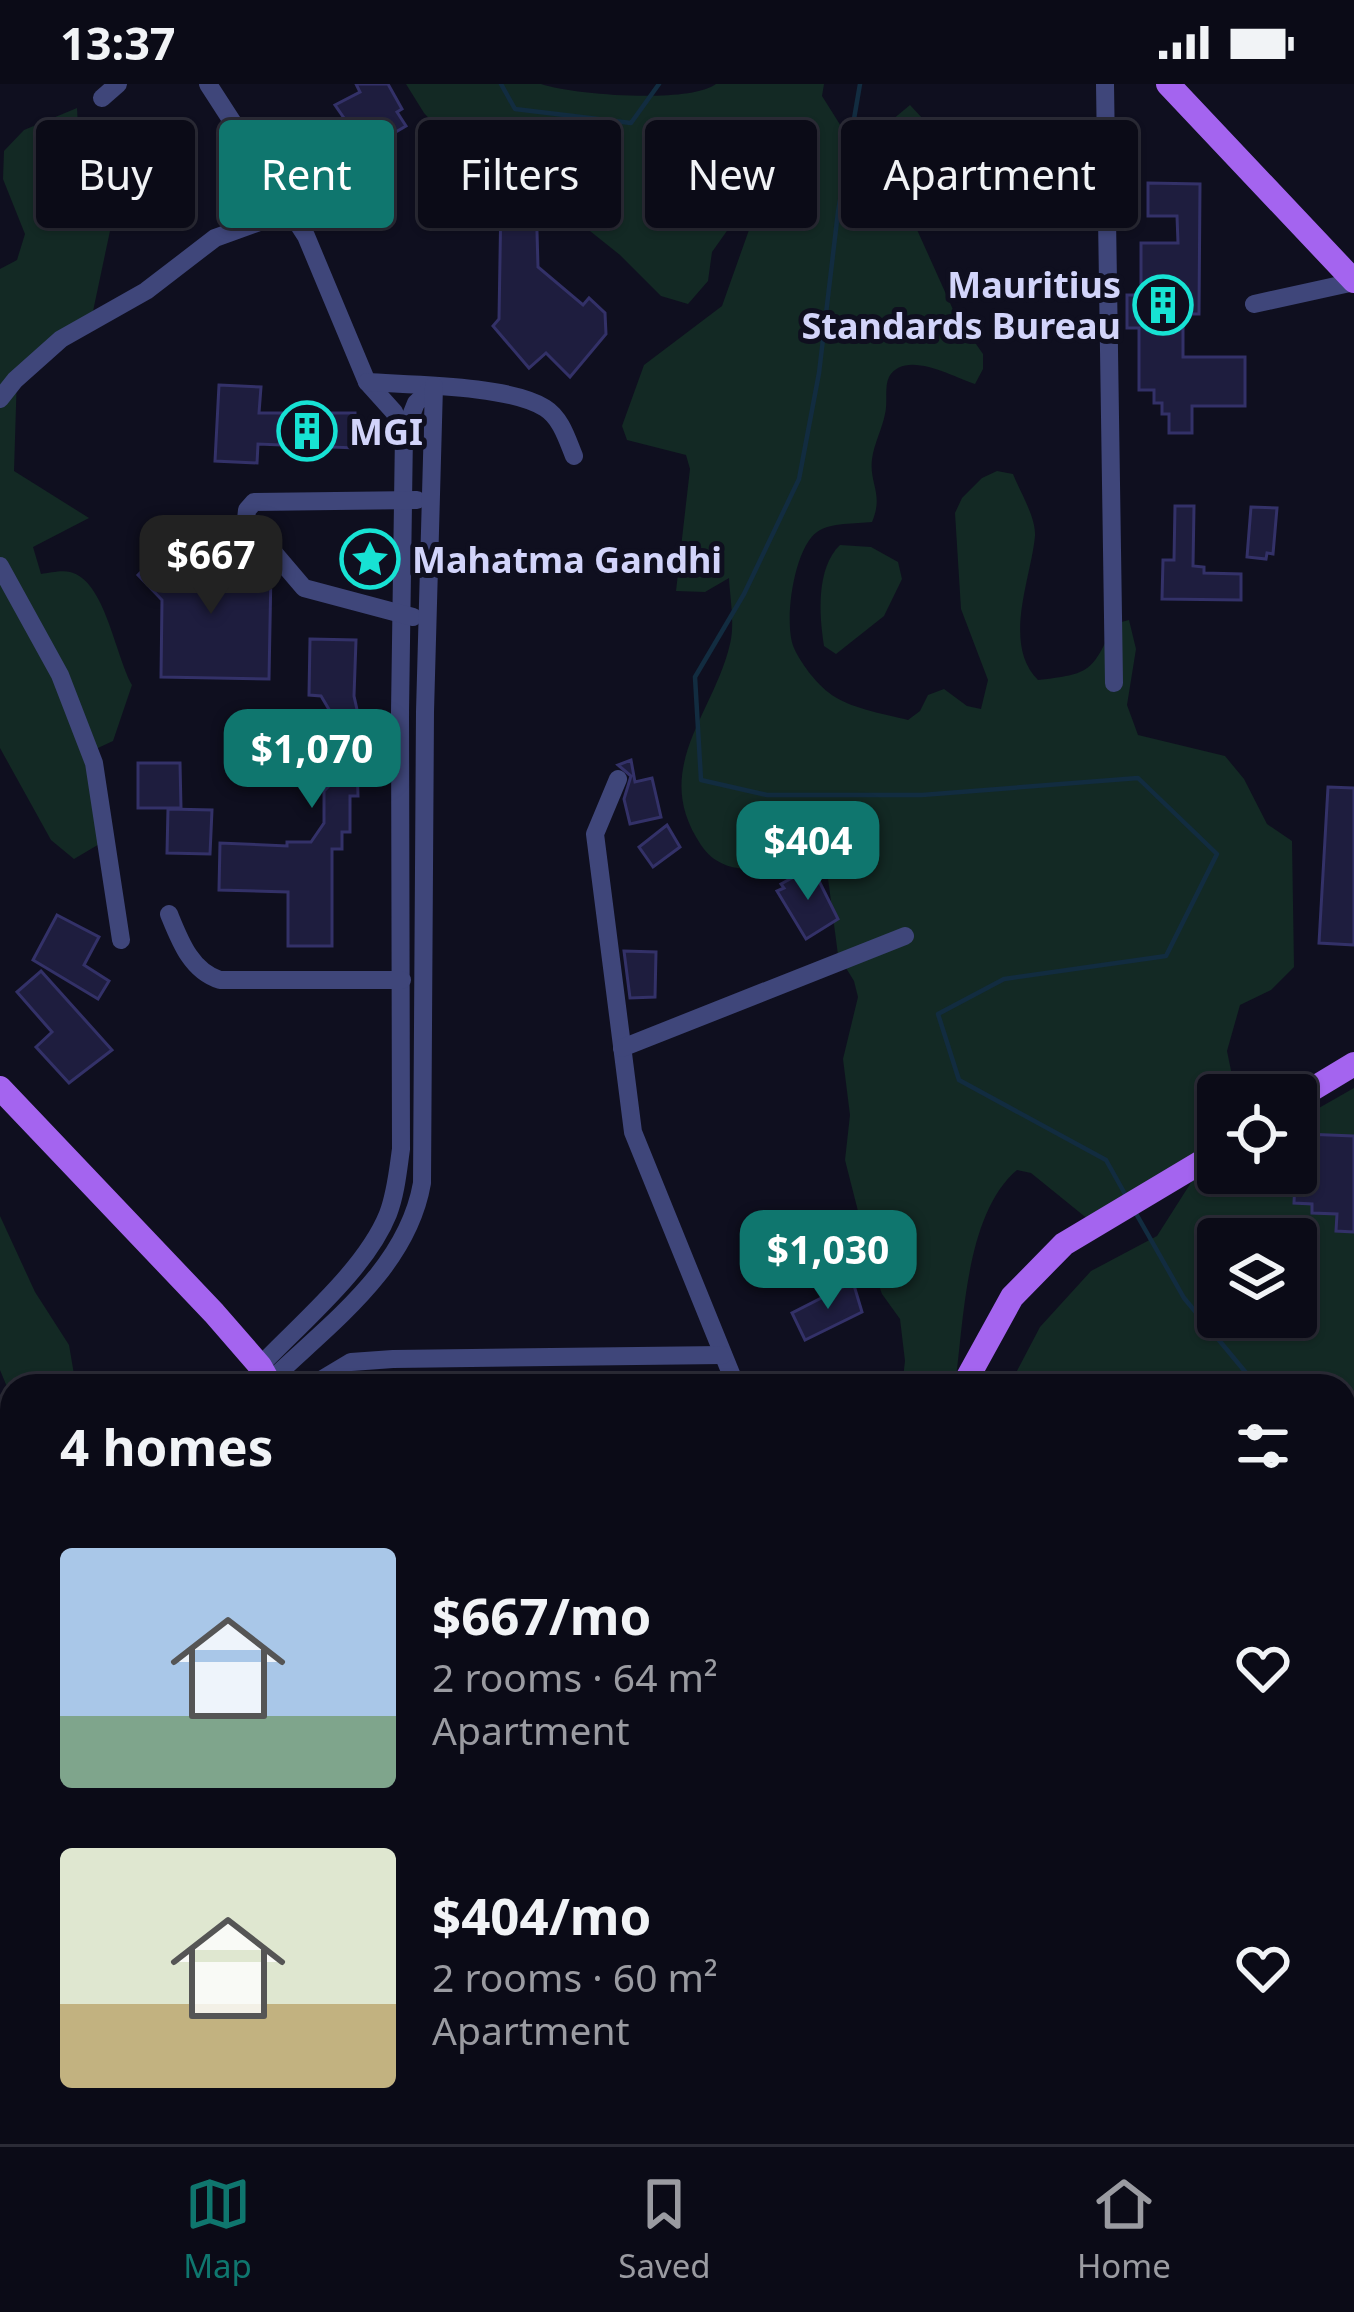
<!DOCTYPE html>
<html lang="en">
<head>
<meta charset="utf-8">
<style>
	body { margin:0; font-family:"Noto Sans",sans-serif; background:#141420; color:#f1f3f6; height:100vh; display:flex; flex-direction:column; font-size:45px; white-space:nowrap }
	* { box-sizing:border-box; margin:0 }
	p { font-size:39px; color:#9a9ba1 }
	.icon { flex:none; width:66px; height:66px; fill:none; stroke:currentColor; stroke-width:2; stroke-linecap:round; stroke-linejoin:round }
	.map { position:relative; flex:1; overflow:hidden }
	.panel { position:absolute; left:0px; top:1290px; width:1356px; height:771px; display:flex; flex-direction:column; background:#0b0b17; border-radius:36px 36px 0 0; box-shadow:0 3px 9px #0004,0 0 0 3px #2b2b36 }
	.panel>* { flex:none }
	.hud { position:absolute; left:36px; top:36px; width:1284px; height:108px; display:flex; gap:24px }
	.controls { position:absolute; left:1197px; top:990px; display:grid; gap:24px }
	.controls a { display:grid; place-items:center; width:120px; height:120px; border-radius:12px; background:#0b0b17; box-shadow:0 3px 9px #0004,0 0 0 3px #2b2b36; font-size:60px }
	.price { position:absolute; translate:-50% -102px; padding:0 27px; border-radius:24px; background:#0f766e; color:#fff; font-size:39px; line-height:78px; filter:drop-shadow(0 3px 6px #0008) }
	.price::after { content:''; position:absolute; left:50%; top:72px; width:36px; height:27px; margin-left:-18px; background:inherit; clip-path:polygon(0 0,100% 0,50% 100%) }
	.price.current { background:#222; color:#fff }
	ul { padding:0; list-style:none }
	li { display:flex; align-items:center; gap:36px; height:300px; padding:0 60px }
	li span { display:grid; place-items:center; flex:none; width:336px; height:240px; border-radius:12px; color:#555 }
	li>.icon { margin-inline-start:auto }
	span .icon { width:144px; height:144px; fill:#fffc; stroke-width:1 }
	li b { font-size:51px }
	h2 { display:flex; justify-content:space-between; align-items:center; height:144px; padding:0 60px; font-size:51px }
	.tag { padding:0 42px; border-radius:12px; background:#0b0b17; box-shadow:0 3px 9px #0004,0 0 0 3px #2b2b36; font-size:42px; line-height:108px }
	.tag.current { background:#0f766e; color:#fff }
	.status { display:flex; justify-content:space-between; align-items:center; height:84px; padding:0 60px; background:#0b0b17; direction:ltr }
	.status svg { height:33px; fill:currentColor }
	.dock { display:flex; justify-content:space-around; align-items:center; height:168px; border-top:3px solid #2b2b36; background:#0b0b17; font-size:33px; color:#9a9ba1 }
	.dock a { display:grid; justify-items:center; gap:6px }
	.dock .current { color:#0f766e }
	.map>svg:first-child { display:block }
	.green { fill:#132924; fill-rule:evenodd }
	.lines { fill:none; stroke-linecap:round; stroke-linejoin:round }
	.stream { stroke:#122c40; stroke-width:4.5 }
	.building { fill:#1e1d3e; stroke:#333168; stroke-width:3 }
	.minor { stroke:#3f467a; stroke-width:18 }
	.major { stroke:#a464ef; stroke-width:24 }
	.labels { text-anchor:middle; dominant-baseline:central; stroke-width:10; stroke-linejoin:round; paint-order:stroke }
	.poi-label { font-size:36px; font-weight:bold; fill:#d2d4fa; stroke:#0f0f1f; text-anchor:start }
</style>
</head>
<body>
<div class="status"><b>13:37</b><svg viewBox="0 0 49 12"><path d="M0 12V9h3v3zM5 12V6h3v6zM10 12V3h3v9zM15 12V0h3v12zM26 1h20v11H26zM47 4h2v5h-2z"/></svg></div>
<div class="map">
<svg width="1354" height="2060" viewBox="0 0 1354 2060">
	<rect width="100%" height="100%" fill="#0f0f1f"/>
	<!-- green -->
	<g class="green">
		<path d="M406 0H541C574 11 689 20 716 0H824L822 12 856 66 910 21 937 50 915 110 914 139 955 230 983 270V285L975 300C953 293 905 265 889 293 884 303 888 318 885 330 882 345 874 360 872 375 869 400 884 410 872 438 855 440 831 438 817 448 794 464 783 539 794 564 800 578 816 599 828 608 847 624 884 630 908 636L920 627 928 611 944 605 967 622 981 625 988 596 961 525 955 429 962 414 982 394 997 387 1013 390C1020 408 1036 433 1035 452 1031 495 1002 560 1038 596 1091 590 1092 588 1114 540L1129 536 1136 565 1127 621 1138 651 1225 672 1244 695 1267 740 1292 757 1294 883 1271 906 1240 921 1227 967 1236 1011H1218V1065L1089 1136 1031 1089 1017 1086C965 1130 964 1238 955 1302H902L905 1277 900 1235 882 1210 872 1182 845 1076 850 1031 843 975 858 913 854 897 838 871 826 779 812 773C777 783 726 799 701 761 650 685 713 632 730 560 735 540 730 514 729 494L705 508 676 507 690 385 686 371 627 356 622 342 644 281 722 222 755 129 729 144 712 168 708 197 688 220 661 212 620 171 550 115 468 75 424 29Z"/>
		<path d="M77 24 79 60 118 109 92 232 17 290 14 387 89 434 33 463 41 490C49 489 62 486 70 488 105 496 115 571 132 601L113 657 85 670 101 759 74 775 51 756 0 664V185L17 176 25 150 3 95 4 67 24 46Z"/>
		<path d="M840 461 871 463 898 478 902 495 884 532 836 570 824 562C819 531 816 484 840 461Z"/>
		<path d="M1354 1004V1723L1344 1712V1302H1009L1040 1243 1091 1187 1157 1152 1192 1097 1218 1082V1089H1296V1037ZM1218 1155H1296V1233H1218Z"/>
		<polygon points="0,1132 35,1208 69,1261 76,1302 12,1302 12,1315 0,1286"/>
	</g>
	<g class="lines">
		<!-- stream -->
		<g class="stream">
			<polyline points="501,0 515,25 631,39 659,0"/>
			<polyline points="860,0 838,128 819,289 799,395 744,510 695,593 701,696 767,711 922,711 1138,694 1217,770 1166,872 1004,895 938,930 959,996 1106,1076 1125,1110"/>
			<polyline points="1134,1126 1184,1214 1257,1302"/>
			<polyline points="1344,1430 1354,1446"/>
			<polyline points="1344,1682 1354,1683"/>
			<polyline points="1272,2049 1277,2060"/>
		</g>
	</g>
	<!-- building -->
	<g class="building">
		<polygon points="356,0 388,0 402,25 397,28 406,42 382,56 370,37 353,47 335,21 360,8"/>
		<polygon points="1148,99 1200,100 1199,230 1183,230 1183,273 1245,273 1245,322 1192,322 1192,349 1169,349 1169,330 1162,330 1162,319 1154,319 1154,306 1139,306 1139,244 1127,244 1127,211 1141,211 1141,159 1178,159 1177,132 1148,132"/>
		<polygon points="536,113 538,183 583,221 589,214 605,229 606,250 570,293 546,269 529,284 493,242 499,235 501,114"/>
		<polygon points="219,301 261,303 259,329 355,329 355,364 258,360 257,379 215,377"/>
		<polygon points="1175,422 1194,422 1193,482 1204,483 1204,489 1241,490 1241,516 1162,515 1163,476 1174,476"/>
		<polygon points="1251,423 1277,424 1273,470 1267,469 1266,475 1247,473"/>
		<polygon points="174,454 199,479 206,479 206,485 271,486 269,595 161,593 162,516 138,491"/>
		<polygon points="310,555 356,556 354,612 360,639 372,639 372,676 357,676 358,712 350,712 350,748 342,748 342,765 332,765 332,862 288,862 288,808 219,806 220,759 287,762 287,758 311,758 324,739 324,707 330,701 330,670 337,664 337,639 321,612 309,611"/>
		<polygon points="631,676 635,698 652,694 661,733 630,740 624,715 631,692 618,681"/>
		<polygon points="138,679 180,679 181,724 138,724"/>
		<polygon points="1328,703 1354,704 1354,861 1319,859"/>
		<polygon points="168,725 212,726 210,770 167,769"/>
		<polygon points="667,741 680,763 653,783 639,763"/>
		<polygon points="812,783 838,835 806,855 777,807 784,804 781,800"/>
		<polygon points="57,831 99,853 84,881 109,897 98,915 33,876"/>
		<polygon points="624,867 656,868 655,913 630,914"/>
		<polygon points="41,887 112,966 69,999 36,963 52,948 17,908"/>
		<polygon points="1304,1050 1354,1052 1354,1148 1336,1147 1337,1130 1312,1129 1312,1120 1294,1119 1295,1096 1302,1097"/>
		<polygon points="841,1163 846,1178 799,1197 791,1178 821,1164 823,1170"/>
		<polygon points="853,1198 862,1228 805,1256 792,1229"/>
	</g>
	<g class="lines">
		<!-- minor -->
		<g class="minor">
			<path d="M208 0 306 152 367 298 394 328 404 349 400 628 401 1065C398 1086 396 1109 388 1130 366 1185 301 1239 260 1282"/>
			<polyline points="1105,0 1114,599"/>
			<polyline points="102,14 118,0"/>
			<polyline points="1254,220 1354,198"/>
			<path d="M367 298C411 301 509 301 545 324 561 334 567 355 574 372"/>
			<polyline points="0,315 15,296 61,255 146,207 215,154 290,127"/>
			<polyline points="404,349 416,319 434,302"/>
			<polyline points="0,482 60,591 94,679 121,856"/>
			<polyline points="413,533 304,504 246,436 247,426 254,418 417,416"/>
			<polyline points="618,695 595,750 633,1048 736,1302"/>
			<path d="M169 830C180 857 191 887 220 896H402"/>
			<polyline points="622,964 905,852"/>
			<path d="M269 1298C329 1240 407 1185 422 1099L425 628 434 302"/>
			<polyline points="311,1302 351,1278 393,1275 723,1271"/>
			<polyline points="0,1368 12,1373"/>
			<polyline points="12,1631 2,1674 12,1737"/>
			<polyline points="0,1790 12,1787"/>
			<polyline points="0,2026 12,2024"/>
			<polyline points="1059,2049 1071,2060"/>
		</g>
		<!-- major -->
		<g class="major">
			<polyline points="1168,0 1354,197"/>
			<polyline points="0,1004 214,1229 260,1282 271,1302"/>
			<polyline points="1296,1015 1354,980"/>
			<polyline points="963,1302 1012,1213 1064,1160 1218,1068"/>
			<polyline points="428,2049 431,2060"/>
		</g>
	</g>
	<!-- icons -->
	<defs>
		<g id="building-ring" transform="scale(3)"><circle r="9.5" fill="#0f0f1f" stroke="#17e2d4" stroke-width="1.5"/><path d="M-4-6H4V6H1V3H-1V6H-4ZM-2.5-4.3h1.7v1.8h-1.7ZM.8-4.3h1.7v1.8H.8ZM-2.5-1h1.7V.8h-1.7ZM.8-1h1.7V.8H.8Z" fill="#17e2d4"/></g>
		<g id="sight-ring" transform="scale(3)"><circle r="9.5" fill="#0f0f1f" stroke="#17e2d4" stroke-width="1.5"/><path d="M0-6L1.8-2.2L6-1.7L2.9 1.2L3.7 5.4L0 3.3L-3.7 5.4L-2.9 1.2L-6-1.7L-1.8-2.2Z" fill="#17e2d4"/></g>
	</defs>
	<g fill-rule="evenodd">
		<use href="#building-ring" x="1163" y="221"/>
		<use href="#building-ring" x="307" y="347"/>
		<use href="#sight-ring" x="370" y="475"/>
	</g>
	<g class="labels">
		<!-- poi labels -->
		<g class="poi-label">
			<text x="1121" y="200" text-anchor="end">Mauritius<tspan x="1121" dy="41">Standards Bureau</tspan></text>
			<text x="349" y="347">MGI</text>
			<text x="412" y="475">Mahatma Gandhi</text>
		</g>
	</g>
</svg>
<div class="controls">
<a><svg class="icon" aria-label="locate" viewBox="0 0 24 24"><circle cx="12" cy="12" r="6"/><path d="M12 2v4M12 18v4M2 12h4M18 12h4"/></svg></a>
<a><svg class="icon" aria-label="layers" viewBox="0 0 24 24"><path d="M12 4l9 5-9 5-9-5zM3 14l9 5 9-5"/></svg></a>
</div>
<b class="price current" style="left:211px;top:533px">$667</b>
<b class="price" style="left:312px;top:727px">$1,070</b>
<b class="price" style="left:808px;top:819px">$404</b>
<b class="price" style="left:828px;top:1228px">$1,030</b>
<div class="hud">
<a class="tag">Buy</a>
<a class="tag current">Rent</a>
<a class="tag">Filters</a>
<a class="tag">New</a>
<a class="tag">Apartment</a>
</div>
<section class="panel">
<h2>4 homes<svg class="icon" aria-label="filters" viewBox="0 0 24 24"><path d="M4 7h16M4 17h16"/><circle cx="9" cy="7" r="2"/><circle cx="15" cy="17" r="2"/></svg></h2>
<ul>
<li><span style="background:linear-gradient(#a9c7e8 70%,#7fa58c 0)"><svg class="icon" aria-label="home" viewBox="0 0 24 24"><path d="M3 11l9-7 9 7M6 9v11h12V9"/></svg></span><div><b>$667/mo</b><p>2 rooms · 64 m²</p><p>Apartment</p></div><svg class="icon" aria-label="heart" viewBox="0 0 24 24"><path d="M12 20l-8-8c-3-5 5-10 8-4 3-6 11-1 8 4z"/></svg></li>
<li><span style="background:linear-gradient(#dfe7d0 65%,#c2b280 0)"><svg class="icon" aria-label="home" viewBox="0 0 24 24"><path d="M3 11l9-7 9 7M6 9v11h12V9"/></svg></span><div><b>$404/mo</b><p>2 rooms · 60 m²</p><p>Apartment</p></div><svg class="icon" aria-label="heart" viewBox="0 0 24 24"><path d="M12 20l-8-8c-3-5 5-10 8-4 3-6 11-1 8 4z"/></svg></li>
</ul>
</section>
</div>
<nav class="dock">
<a class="current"><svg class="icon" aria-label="map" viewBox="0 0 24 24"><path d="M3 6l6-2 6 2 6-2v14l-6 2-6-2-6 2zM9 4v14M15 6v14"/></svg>Map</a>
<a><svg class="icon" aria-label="saved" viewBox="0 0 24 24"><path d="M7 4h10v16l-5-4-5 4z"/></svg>Saved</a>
<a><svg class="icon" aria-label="home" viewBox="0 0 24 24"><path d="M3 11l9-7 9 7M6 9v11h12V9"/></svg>Home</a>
</nav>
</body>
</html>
